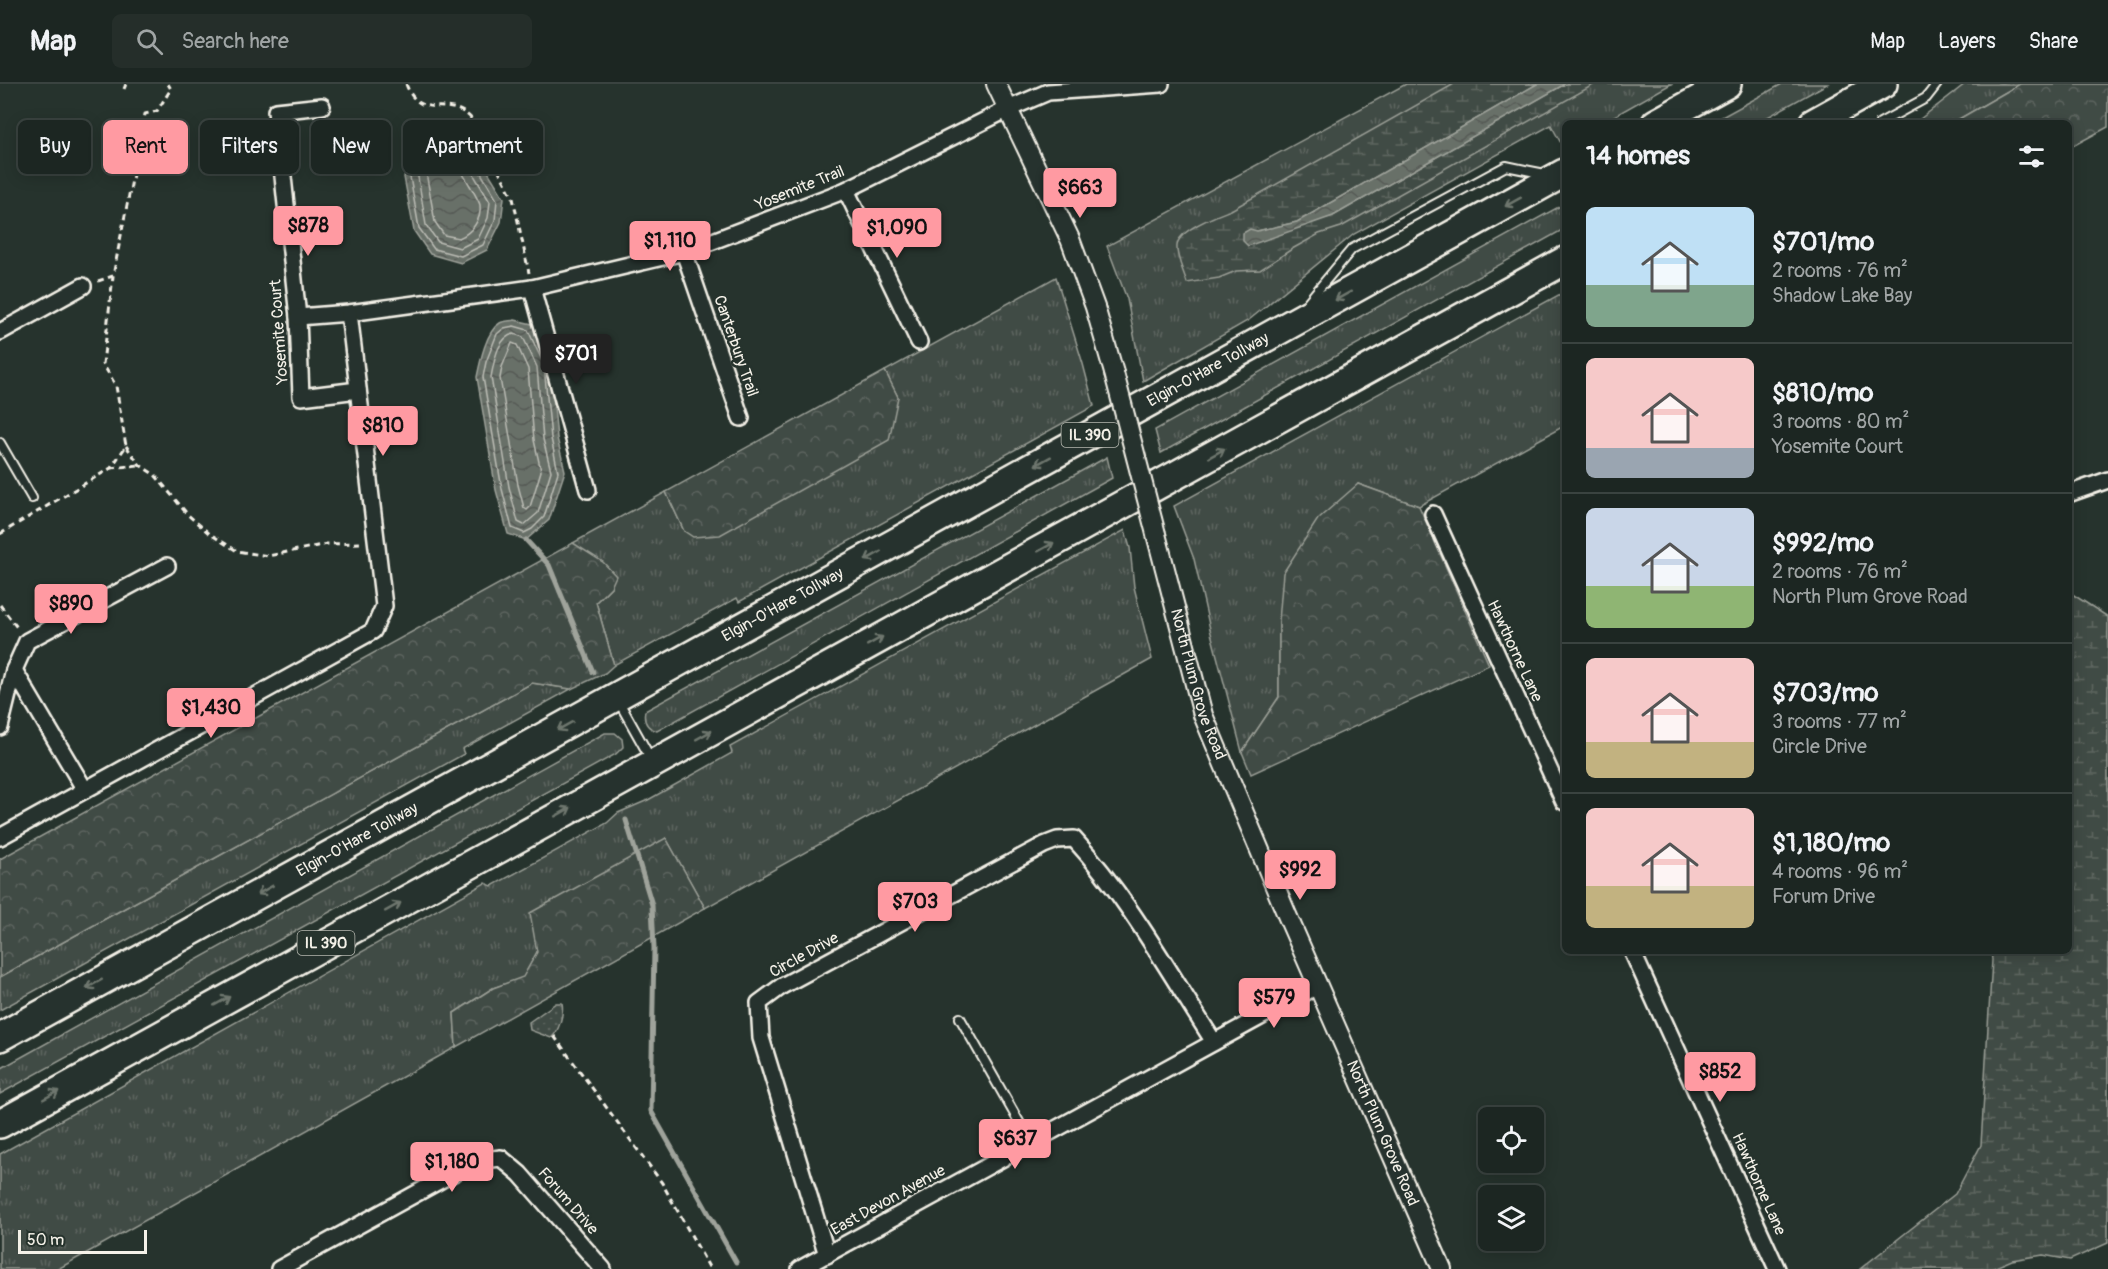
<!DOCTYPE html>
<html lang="en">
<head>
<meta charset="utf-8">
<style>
	body { margin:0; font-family:Pangolin,sans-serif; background:#252e2a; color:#f1f3f6; height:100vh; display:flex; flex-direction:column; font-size:22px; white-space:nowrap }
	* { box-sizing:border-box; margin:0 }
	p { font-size:20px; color:#a0a5a5 }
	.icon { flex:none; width:33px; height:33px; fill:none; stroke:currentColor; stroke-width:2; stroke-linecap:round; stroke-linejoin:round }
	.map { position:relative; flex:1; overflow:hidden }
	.panel { position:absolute; left:1562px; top:36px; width:510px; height:834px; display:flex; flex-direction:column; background:#1c2622; border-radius:9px; box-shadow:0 3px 15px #0003,0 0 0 2px #3a4340 }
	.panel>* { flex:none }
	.banner { position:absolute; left:18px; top:36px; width:570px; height:54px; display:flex; gap:12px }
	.controls { position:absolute; left:1478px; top:1023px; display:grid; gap:12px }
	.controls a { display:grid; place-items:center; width:66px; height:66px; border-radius:9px; background:#1c2622; box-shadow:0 3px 15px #0003,0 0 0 2px #3a4340; font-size:30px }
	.scale { position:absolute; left:18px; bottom:15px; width:129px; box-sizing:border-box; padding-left:6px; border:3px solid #f4f1e8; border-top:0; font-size:16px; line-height:21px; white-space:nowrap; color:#f4f1e8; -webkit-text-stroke:4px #26332d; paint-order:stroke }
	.price { position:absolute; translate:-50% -51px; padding:0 14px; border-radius:6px; background:#ff9aa2; color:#111; font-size:20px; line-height:39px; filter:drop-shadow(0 2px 3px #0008) }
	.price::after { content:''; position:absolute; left:50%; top:36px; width:18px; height:14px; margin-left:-9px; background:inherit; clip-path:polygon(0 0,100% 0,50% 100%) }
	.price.selected { background:#222; color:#fff }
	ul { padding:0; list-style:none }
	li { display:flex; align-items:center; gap:18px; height:150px; padding:0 24px }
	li+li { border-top:2px solid #3a4340 }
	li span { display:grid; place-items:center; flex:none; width:168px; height:120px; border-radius:9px; color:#555 }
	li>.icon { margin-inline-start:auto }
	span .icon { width:72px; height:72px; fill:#fffc; stroke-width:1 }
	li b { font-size:26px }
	h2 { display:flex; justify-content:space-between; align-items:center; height:72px; padding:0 24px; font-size:26px }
	.chip { padding:0 21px; border-radius:9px; background:#1c2622; box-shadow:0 3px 15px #0003,0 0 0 2px #3a4340; font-size:21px; line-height:54px }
	.chip.selected { background:#ff9aa2; color:#111 }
	header { display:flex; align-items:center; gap:36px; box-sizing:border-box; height:84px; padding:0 30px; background:#1c2622; border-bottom:2px solid #3a4340 }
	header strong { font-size:28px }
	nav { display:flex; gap:33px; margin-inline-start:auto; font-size:21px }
	.search { width:420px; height:54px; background:#252e2a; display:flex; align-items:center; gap:15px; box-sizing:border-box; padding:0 21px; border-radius:9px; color:#a0a5a5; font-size:22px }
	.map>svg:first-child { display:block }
	.grass { fill:url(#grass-tufts); stroke:#9a9e96; stroke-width:1.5 }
	.forest { fill:url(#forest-crowns); stroke:#9a9e96; stroke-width:1.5 }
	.wetland { fill:url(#wetland-marsh); stroke:#9a9e96; stroke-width:1.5 }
	.park { fill:url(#park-dots); stroke:#9a9e96; stroke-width:1.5 }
	.water { fill:url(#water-waves); stroke:#9fa39b; stroke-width:1.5 }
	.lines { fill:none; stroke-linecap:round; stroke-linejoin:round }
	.shore { stroke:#bcbdb5; stroke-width:1.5 }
	.stream { stroke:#9fa39b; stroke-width:5 }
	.service-casing { stroke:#f4f1e8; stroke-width:12 }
	.minor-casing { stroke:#f4f1e8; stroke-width:20 }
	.tertiary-casing { stroke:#f4f1e8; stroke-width:22 }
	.motorway-casing { stroke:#f4f1e8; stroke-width:32 }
	.path { stroke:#f4f1e8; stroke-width:3; stroke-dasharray:6 4.5; stroke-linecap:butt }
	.service { stroke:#26332d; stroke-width:8 }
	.minor { stroke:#26332d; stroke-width:15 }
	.tertiary { stroke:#26332d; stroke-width:18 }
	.motorway { stroke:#26332d; stroke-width:27 }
	.tertiary-bridge-casing { stroke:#f4f1e8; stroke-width:22; stroke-linecap:butt }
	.tertiary-bridge { stroke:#26332d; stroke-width:18 }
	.oneway { stroke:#6e766e }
	.labels { text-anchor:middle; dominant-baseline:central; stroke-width:5; stroke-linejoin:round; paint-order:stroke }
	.shield { fill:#26332d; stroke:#b6b8b0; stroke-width:1.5 }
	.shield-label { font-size:15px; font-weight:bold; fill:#f4f1e8 }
	.street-label { font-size:16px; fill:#f4f1e8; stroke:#26332d }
</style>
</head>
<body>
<header>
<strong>Map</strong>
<div class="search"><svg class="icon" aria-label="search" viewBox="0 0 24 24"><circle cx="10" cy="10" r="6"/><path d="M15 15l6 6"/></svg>Search here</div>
<nav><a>Map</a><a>Layers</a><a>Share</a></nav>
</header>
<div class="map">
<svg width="2108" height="1185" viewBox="0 0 2108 1185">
	<defs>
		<pattern id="grass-tufts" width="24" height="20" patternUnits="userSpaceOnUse" patternTransform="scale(1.5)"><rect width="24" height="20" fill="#414b45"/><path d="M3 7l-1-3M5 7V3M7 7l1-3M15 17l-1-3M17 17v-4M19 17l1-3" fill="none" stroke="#5d6560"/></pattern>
		<pattern id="forest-crowns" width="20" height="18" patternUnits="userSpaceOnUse" patternTransform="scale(1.5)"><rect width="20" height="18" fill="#414b45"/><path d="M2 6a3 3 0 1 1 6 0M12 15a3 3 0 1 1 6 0" fill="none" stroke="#5d6560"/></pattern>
		<pattern id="wetland-marsh" width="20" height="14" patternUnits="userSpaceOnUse" patternTransform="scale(1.5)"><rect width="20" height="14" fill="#414b45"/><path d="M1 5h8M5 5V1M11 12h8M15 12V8" fill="none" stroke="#5d6560"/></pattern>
		<pattern id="park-dots" width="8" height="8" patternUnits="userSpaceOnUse" patternTransform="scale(1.5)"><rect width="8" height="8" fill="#414b45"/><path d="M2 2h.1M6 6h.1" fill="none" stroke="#5d6560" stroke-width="1.8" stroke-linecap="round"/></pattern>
		<pattern id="water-waves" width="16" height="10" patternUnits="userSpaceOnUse" patternTransform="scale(1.5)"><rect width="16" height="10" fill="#676f68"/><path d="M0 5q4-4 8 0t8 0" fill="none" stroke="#565a55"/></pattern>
	</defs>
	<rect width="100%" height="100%" fill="#26332d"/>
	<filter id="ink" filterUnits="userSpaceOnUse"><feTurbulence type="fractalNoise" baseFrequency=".0167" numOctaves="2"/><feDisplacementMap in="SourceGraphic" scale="12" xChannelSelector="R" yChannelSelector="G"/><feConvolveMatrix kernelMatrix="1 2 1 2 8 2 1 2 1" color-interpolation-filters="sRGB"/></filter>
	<g filter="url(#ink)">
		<!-- grass -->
		<g class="grass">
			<polygon points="1406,0 1671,0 1602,39 1564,39 1564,60 1562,61 1551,41 1354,150 1249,236 1143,297 1127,215 1107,162"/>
			<polygon points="1782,0 1827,0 1757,39 1711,39"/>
			<polygon points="1965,0 2020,0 1952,39 1915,39"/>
			<polygon points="1564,120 1564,145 1161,369 1155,346"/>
			<polygon points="1056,193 1083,280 1094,322 739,518 737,514 614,581 596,518 611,503 573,459 666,408 684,447 898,313 885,287"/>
			<polygon points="1564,208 1564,342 1419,422 1358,400 1279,537 1279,613 1242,668 1210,545 1194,475 1174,422"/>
			<path d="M1107 373 1112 394 657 647C647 644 643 637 645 627Z"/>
			<polygon points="1125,446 1130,464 1134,503 1152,575 705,824 666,754 537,868 523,894 493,904 454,929 456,963 58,1185 0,1185 0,1070 485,799 492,802 607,739 618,729 648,716 732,669 730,663"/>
			<polygon points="532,599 571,605 462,665 464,670 0,926 0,893"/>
			<polygon points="605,649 615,649 622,655 623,663 616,670 0,1010 0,985"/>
		</g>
		<!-- forest -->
		<g class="forest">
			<polygon points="2020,0 2108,0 2108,43 2069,64 2068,39 1952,39"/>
			<polygon points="885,287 898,313 889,356 720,451 693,453 684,447 666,408"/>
			<polygon points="1358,400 1419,422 1489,581 1251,690 1242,668 1279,613 1279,537 1283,489 1318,435"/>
			<polygon points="573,459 603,478 616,492 611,503 596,518 614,581 605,589 571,605 532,599 0,893 0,775"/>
			<polygon points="666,754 705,824 456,963 454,929 493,904 523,893 537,868 530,829"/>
		</g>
		<!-- wetland -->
		<g class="wetland">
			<path d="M1454 0H1537L1297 138 1257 147 1243 157 1333 132 1565 0H1595L1341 143 1319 150 1292 165 1260 186 1236 187 1219 194 1187 199C1184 188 1176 173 1177 162 1177 146 1218 131 1231 126Z"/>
			<polygon points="2069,508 2108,533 2108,1159 2070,1176 2043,1171 2012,1176 1991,1185 1860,1185 1955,1110 1981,1061 1992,876 1991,867 2068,867"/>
		</g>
		<!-- park -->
		<path class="park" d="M556 919H562C564 930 559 948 551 954L530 946 529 938Z"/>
		<!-- water -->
		<g class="water">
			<polygon points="1537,0 1565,0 1333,132 1248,162 1243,157 1243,149 1250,145 1257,147 1297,138"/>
			<polygon points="436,38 461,43 504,114 501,138 487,166 461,179 430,170 414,147 404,93 422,40"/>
			<path d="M515 236 532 240 550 279 557 354 565 387 549 436 526 456 508 450 496 406 477 293C480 278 486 247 500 239 504 237 511 237 515 236Z"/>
		</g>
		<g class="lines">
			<!-- shore -->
			<g class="shore">
				<polygon points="436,44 457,49 497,116 495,136 483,161 461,172 434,165 419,144 410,93 424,49 427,46"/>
				<polygon points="436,52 453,56 490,118 488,134 478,155 460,164 438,158 426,141 418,93 430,54"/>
				<path d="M439 62 447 64C452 72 479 115 480 121 482 136 471 149 459 154L444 151 435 138 427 94 436 64Z"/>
				<path d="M514 250 523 253 537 283 543 355 551 387 538 429 524 441 518 438 509 403 491 293C494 279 497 253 514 250Z"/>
				<polygon points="512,259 517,261 528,285 534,356 541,387 530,423 527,426 524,424 518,401 500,294 502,283"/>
				<polyline points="543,279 528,246 514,242 504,244 497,250 486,278 483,293 502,405 512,444 524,449 532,445 544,433 558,388 551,354 544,282"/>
			</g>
			<!-- stream -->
			<g class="stream">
				<polyline points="526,456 549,481 593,588"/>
				<polyline points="626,736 652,821 654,864 651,1027 736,1178"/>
			</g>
			<!-- service casing -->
			<g class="service-casing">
				<g id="service">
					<polyline points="1880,39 1926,14 1937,0"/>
					<polyline points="1307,219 1352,165 1506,82 1545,90"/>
					<polyline points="0,359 32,414"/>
					<polyline points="619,618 651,675"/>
					<polyline points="960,934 1031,1059"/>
				</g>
			</g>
			<!-- minor casing -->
			<g class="minor-casing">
				<g id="minor">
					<polyline points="322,22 276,27 298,233 301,313 358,306"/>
					<polyline points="846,106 919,258"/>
					<polyline points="684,168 741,334"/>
					<polyline points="532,204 588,406"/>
					<polyline points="298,233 349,229 532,204 684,168 846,106 1008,25 1048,8 1161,0"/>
					<polyline points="0,248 83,202"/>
					<polyline points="2068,410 2108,396"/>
					<polyline points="1433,430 1564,718"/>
					<polyline points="14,586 85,706"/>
					<polyline points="0,643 14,586 27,557 167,482"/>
					<polyline points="0,753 373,547 384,522 349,229"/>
					<polyline points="1632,867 1777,1185"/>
					<path d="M827 1171 761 954 759 919 782 902 1044 761 1057 756 1074 755C1129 815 1170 890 1214 958"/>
					<polyline points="279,1185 468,1081 483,1076 501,1074 520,1090 603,1185"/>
					<polyline points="800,1185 1317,902"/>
				</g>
			</g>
			<!-- tertiary casing -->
			<g class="tertiary-casing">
				<g id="tertiary">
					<polyline points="996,0 1070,155 1095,223 1114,289"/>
					<path id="s1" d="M1156 450 1203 631 1287 831 1442 1185"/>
				</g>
			</g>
			<!-- motorway casing -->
			<g class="motorway-casing">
				<g id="motorway">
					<polyline points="1656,39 1727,0"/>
					<polyline points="1813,39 1883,0"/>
					<path id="s2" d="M0 953 1564 89"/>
					<polyline points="0,1040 1564,177"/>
				</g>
			</g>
			<!-- path -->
			<g class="path">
				<path d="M406 0C421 41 451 7 474 38L513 114 529 189"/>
				<polyline points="124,5 126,0"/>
				<polyline points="98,197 113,192"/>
				<polyline points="126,362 140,381 155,391 188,431 210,450 237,467 268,472 327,460 361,459"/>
				<polyline points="111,384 139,381"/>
				<polyline points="0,450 111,384 126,362 116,302 103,280 113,192 145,30 157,27 171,5 168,0"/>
				<polyline points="0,521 19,546"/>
				<polyline points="554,952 662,1099 710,1185"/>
			</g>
			<!-- service -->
			<use href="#service" class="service"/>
			<!-- minor -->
			<use href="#minor" class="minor"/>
			<!-- tertiary -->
			<use href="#tertiary" class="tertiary"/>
			<!-- motorway -->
			<use href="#motorway" class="motorway"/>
			<!-- tertiary-bridge casing -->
			<g class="tertiary-bridge-casing">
				<polyline id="tertiary-bridge" points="1114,289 1156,450"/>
			</g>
			<!-- tertiary-bridge -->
			<use href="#tertiary-bridge" class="tertiary-bridge"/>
		</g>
		<!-- one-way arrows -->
		<defs><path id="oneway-shaft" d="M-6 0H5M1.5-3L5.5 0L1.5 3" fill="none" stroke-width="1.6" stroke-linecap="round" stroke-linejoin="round" transform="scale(1.5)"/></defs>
		<g class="oneway">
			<use href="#oneway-shaft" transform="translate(1513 118) rotate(151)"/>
			<use href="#oneway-shaft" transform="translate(1343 212) rotate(151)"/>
			<use href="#oneway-shaft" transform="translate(1217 369) rotate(-29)"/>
			<use href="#oneway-shaft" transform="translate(1043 377) rotate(151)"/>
			<use href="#oneway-shaft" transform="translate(1046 463) rotate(-29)"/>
			<use href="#oneway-shaft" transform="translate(873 472) rotate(151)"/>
			<use href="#oneway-shaft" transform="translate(875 557) rotate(-29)"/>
			<use href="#oneway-shaft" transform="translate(565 642) rotate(151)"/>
			<use href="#oneway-shaft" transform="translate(704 651) rotate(-29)"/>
			<use href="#oneway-shaft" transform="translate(563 728) rotate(-29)"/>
			<use href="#oneway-shaft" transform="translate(265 806) rotate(151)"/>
			<use href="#oneway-shaft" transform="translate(393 823) rotate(-29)"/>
			<use href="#oneway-shaft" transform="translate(94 900) rotate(151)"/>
			<use href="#oneway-shaft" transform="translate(222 917) rotate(-29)"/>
			<use href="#oneway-shaft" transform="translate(51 1011) rotate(-29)"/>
		</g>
	</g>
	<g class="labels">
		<!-- shield labels -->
		<g class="shield">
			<rect x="1061.5" y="339" width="57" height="24" rx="4.5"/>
			<rect x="297.5" y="847" width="57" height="24" rx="4.5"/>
		</g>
		<g class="shield-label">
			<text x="1090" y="351">IL 390</text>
			<text x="326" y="859">IL 390</text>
		</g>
		<!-- street labels -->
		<g class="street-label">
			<text transform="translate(800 104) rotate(-22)">Yosemite Trail</text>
			<text transform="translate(279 248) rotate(-94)">Yosemite Court</text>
			<text transform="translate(736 262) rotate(71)">Canterbury Trail</text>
			<text stroke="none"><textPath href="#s2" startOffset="1380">Elgin-O'Hare Tollway</textPath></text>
			<text stroke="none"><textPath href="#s2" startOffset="894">Elgin-O'Hare Tollway</textPath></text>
			<text transform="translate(1515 567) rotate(65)">Hawthorne Lane</text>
			<text stroke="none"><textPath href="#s1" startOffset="156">North Plum Grove Road</textPath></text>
			<text stroke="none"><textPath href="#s2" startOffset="408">Elgin-O'Hare Tollway</textPath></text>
			<text transform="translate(804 871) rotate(-29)">Circle Drive</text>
			<text stroke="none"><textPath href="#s1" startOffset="642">North Plum Grove Road</textPath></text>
			<text transform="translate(1759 1100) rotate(66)">Hawthorne Lane</text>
			<text transform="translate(888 1116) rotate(-29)">East Devon Avenue</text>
			<text transform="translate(568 1117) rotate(49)">Forum Drive</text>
		</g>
	</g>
</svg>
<div class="controls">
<a><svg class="icon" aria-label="locate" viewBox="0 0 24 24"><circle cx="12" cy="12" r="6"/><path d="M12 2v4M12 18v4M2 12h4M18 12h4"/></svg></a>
<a><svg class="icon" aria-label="layers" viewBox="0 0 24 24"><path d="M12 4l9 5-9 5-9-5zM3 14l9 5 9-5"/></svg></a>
</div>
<div class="scale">50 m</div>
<b class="price" style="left:1080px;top:135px">$663</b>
<b class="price" style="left:308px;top:173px">$878</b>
<b class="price" style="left:897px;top:175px">$1,090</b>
<b class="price" style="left:670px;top:188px">$1,110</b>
<b class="price selected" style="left:576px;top:301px">$701</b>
<b class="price" style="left:383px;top:373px">$810</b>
<b class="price" style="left:71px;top:551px">$890</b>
<b class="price" style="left:211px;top:655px">$1,430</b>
<b class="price" style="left:1300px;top:817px">$992</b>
<b class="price" style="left:915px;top:849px">$703</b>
<b class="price" style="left:1274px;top:945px">$579</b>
<b class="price" style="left:1720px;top:1019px">$852</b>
<b class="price" style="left:1015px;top:1086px">$637</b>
<b class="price" style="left:452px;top:1109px">$1,180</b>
<div class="banner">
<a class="chip">Buy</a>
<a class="chip selected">Rent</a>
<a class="chip">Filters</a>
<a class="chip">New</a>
<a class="chip">Apartment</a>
</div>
<section class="panel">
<h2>14 homes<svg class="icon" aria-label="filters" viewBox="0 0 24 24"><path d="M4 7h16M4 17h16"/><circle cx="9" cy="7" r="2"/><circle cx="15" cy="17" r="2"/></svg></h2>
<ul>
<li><span style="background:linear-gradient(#bfe0f5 65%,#7fa58c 0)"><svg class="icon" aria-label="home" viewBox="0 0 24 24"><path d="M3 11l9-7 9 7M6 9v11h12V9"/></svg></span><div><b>$701/mo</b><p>2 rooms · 76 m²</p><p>Shadow Lake Bay</p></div></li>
<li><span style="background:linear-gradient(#f6c9c9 75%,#9aa5b1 0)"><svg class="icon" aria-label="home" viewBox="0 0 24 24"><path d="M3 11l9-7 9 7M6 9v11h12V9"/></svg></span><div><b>$810/mo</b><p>3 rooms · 80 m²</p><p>Yosemite Court</p></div></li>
<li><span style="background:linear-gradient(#c9d6e8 65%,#8fb573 0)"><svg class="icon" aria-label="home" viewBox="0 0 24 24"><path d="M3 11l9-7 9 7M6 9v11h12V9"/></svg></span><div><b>$992/mo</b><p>2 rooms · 76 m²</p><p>North Plum Grove Road</p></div></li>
<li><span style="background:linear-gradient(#f6c9c9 70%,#c2b280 0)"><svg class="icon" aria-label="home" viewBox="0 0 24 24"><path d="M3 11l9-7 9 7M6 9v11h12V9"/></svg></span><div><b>$703/mo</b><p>3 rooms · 77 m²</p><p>Circle Drive</p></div></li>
<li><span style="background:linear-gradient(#f6c9c9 65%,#c2b280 0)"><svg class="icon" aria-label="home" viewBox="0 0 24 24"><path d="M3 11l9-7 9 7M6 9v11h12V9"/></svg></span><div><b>$1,180/mo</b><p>4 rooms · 96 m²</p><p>Forum Drive</p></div></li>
</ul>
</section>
</div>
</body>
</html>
